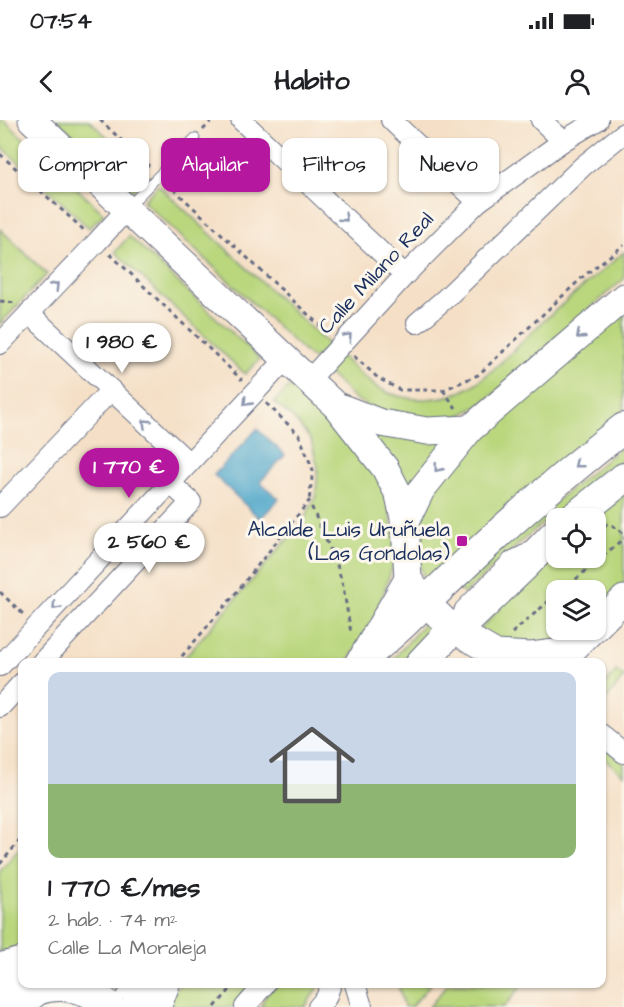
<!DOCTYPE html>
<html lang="es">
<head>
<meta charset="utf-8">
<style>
	body { margin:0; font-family:"Architects Daughter",sans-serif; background:#f6f6f6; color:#202124; height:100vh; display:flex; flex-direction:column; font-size:22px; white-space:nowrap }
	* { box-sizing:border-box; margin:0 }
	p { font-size:20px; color:#757577 }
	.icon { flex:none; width:33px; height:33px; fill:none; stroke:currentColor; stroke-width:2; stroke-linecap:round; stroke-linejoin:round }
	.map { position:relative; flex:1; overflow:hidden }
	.side { position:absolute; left:18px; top:538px; width:588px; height:330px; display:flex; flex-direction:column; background:#fff; border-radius:12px; box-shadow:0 2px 4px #0004 }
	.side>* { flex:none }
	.guide { position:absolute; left:18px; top:18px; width:588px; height:54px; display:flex; gap:12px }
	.fabs { position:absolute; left:546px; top:388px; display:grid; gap:12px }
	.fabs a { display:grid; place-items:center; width:60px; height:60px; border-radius:12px; background:#fff; box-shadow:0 2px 4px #0004; font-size:30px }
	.price { position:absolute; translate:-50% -51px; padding:0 14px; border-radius:21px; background:#fff; color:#222; font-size:20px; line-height:39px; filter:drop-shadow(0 2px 3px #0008) }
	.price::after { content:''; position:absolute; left:50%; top:36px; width:18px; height:14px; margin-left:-9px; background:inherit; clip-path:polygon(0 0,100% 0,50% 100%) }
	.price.current { background:#b5179e; color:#fff }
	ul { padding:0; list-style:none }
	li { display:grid; align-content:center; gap:12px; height:318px; padding:0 30px }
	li+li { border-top:2px solid #e0e0e0 }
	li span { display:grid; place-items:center; height:186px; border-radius:12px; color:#555 }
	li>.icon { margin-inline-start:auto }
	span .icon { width:108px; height:108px; fill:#fffc; stroke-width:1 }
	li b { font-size:26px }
	.chip { padding:0 21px; border-radius:12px; background:#fff; box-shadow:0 2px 4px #0004; font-size:21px; line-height:54px }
	.chip.current { background:#b5179e; color:#fff }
	.status { display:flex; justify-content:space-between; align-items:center; height:42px; padding:0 30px; background:#fff; direction:ltr }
	.status svg { height:16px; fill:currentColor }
	header { display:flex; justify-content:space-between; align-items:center; height:78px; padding:0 30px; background:#fff; font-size:27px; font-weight:800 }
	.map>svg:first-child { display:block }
	.green { fill:#bad77e; stroke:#6a836e; stroke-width:1.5 }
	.water { fill:#4ba5c9; stroke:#336a94; stroke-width:1.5 }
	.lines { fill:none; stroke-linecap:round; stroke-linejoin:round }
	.lane-casing { stroke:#676d83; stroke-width:11 }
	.street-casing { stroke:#676d83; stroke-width:22 }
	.secondary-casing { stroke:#676d83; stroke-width:29 }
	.primary-casing { stroke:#676d83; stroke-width:32 }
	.highway-casing { stroke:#676d83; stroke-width:35 }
	.path { stroke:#676d83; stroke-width:3; stroke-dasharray:4.5 4.5; stroke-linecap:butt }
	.lane { stroke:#fff; stroke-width:9 }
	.street { stroke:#fff; stroke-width:20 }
	.secondary { stroke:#fff; stroke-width:27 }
	.primary { stroke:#fff; stroke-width:30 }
	.highway { stroke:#fff; stroke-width:33 }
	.oneway { stroke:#8d97ae }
	.poi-dot { fill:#b5179e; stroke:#fbf7ec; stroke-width:2 }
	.labels { text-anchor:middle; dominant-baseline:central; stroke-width:6; stroke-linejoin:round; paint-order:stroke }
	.street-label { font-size:21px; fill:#1b2f5e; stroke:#fbf7ec }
	.poi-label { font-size:21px; fill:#1b2f5e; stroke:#fbf7ec; text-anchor:end }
</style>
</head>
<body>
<div class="status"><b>07:54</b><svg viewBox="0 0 49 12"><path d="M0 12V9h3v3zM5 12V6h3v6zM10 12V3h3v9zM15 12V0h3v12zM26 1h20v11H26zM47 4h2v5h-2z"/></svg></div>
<header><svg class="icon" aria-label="back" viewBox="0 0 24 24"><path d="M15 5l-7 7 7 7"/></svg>Habito<svg class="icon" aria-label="person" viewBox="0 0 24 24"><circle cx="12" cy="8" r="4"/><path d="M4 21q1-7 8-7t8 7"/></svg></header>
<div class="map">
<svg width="624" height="887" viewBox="0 0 624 887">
	<rect width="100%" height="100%" fill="#fbf7ec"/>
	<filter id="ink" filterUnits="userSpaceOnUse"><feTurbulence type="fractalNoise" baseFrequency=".0167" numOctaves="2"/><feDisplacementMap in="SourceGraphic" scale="12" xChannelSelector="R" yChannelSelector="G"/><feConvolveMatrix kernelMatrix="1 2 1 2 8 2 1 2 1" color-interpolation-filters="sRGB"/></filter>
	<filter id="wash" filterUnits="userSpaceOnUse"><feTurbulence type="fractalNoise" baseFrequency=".008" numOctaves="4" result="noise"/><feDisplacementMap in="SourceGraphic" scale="24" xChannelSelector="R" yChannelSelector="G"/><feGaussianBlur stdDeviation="1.35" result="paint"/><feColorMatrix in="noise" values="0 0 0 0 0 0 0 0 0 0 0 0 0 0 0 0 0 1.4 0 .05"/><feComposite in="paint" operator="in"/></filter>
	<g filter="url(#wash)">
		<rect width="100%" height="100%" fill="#f5e0c7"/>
		<!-- green -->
		<g class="green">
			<polygon points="0,0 4,0 104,94 89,108 0,25"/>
			<polygon points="57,0 89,0 148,55 133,71"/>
			<polygon points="158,65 329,225 318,236 312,238 309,236 143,81"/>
			<polygon points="0,109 47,154 0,204"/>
			<polygon points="129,116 260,239 245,254 115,132"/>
			<path d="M624 132V159L570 205 525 248 479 286 458 296 437 300 374 290 354 278 329 254 330 246 340 235C352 246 364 259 378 268 405 283 443 283 470 267 491 255 516 227 534 210 563 182 594 158 624 132Z"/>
			<polygon points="624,184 624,293 570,333 426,462 416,437 415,407 426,375 461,337 556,243"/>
			<polygon points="290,266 369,341 384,365 395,419 393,445 377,493 347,543 180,543 304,400 316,375 318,347 311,320 296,301 274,282"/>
			<polygon points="356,302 454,318 407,371"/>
			<polygon points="624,325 624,339 570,383 533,411 464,474 458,468 513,417"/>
			<polygon points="624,373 624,470 596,496 596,471 556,471 556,510 579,510 555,522 513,527 476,514 538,446 556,430 556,438 596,438 596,399"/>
			<polygon points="428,499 434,504 400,543 390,543"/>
			<polygon points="616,551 624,557 602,585 602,569"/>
			<polygon points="602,625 624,643 624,655 602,637"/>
			<polygon points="22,725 22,830 0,833 0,751"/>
			<polygon points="180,864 251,864 232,887 167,887 175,870"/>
			<path d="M278 864H320L305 887H261C263 878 270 869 278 864Z"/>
			<polygon points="398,864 431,864 411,887 404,887"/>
			<polygon points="448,864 523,864 504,887 429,887"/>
		</g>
		<!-- water -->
		<polygon class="water" points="257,309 285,335 260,362 279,379 260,399 214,355"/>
	</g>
	<g filter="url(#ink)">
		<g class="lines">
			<!-- lane casing -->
			<g class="lane-casing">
				<g id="lane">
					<polyline points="128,87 195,18"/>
					<polyline points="456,498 460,487 509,437 523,430"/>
					<polyline points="112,885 123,873 136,864"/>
				</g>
			</g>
			<!-- street casing -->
			<g class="street-casing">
				<g id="street">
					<polyline points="241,0 405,155"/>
					<polyline points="391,0 478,82"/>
					<polyline points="541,0 563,21"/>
					<polyline points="29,193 189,343"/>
					<polyline points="417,203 447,177 556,72 583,46 624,13"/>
					<polyline points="0,224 97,122 127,89"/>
					<polyline points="309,260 405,155 478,82 563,21 598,0"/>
					<polyline points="0,387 111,270"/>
					<polyline points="41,543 191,382 170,363"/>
					<polyline points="0,546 286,239"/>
					<polyline points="0,587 22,563"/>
					<polyline points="602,615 624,633"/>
					<polyline points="355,864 362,887"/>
					<polyline points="245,887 265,864"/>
					<polyline points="318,887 326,878 331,864"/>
				</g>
			</g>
			<!-- secondary casing -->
			<g class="secondary-casing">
				<g id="secondary">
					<polyline points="32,0 336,286 385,348 399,375 405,403 408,459 425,482 453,509 496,534 531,536 571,531 592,510"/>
					<polyline points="337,286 381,303 427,311 470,309"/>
					<polyline points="405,403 421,370 470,309 624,177"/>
					<polyline points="596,507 624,479"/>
					<polyline points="365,533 408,459"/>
				</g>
			</g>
			<!-- primary casing -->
			<g class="primary-casing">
				<g id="primary">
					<polyline points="572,399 624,358"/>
					<path d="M360 543C373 528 390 517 404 503 474 434 546 368 624 308"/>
					<polyline points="421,543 453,509 468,500 522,448 556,413"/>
					<path d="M14 887C39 857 84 861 109 887"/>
					<polyline points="136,887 147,864"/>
				</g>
			</g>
			<!-- highway casing -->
			<g class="highway-casing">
				<g id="highway">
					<polyline points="0,850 22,844"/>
					<polyline points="0,874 31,873"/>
					<polyline points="154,887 163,864"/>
				</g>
			</g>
			<!-- path -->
			<g class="path">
				<polyline points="100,0 151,48"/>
				<polyline points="203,10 212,0"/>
				<polyline points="0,34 85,111"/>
				<polyline points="167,63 329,214"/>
				<polyline points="110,134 242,260"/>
				<polyline points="0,181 16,183"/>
				<polyline points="354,236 378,258 400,270 443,270 478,255 585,155 624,125"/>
				<polyline points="443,270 456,288"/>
				<polyline points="266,283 299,315 313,350 309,381"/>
				<polyline points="603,404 612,405 624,414"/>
				<polyline points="562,471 624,418"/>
				<polyline points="0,472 24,495"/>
				<polyline points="512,513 556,475"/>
				<polyline points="176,543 231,479 309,381 337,445 343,466 351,513"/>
				<polyline points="0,744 22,718"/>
				<polyline points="382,864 384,865"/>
				<polyline points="215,887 235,864"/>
			</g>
			<!-- lane -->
			<use href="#lane" class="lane"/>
			<!-- street -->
			<use href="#street" class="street"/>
			<!-- secondary -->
			<use href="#secondary" class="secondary"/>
			<!-- primary -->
			<use href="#primary" class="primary"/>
			<!-- highway -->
			<use href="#highway" class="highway"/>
		</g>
		<!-- one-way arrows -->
		<defs><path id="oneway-chevron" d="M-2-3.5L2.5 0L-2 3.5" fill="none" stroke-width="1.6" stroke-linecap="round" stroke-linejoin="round" transform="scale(1.5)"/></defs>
		<g class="oneway">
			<use href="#oneway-chevron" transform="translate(344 98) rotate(43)"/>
			<use href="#oneway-chevron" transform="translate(55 166) rotate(-46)"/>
			<use href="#oneway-chevron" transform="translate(580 215) rotate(139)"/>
			<use href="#oneway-chevron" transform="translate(348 217) rotate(-47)"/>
			<use href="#oneway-chevron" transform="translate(247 282) rotate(134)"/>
			<use href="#oneway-chevron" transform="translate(146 303) rotate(-137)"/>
			<use href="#oneway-chevron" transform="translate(578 344) rotate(142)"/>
			<use href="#oneway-chevron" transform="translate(438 348) rotate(129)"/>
			<use href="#oneway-chevron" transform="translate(56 486) rotate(133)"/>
		</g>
	</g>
	<!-- markers -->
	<rect class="poi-dot" x="456" y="415" width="12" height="12" rx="3"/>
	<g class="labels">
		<!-- street labels -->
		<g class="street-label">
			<text transform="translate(376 153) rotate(-47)">Calle Milano Real</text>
		</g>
		<!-- poi labels -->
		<g class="poi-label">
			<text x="450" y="409">Alcalde Luis Uruñuela<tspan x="450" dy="24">(Las Gondolas)</tspan></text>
		</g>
	</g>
</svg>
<div class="fabs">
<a><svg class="icon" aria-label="locate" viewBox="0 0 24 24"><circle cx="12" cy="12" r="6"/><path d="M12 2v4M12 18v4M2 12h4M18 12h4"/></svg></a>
<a><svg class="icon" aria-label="layers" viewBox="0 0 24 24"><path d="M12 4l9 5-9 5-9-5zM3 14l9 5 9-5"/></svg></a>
</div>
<b class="price" style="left:122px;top:254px">1 980 €</b>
<b class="price current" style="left:129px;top:379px">1 770 €</b>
<b class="price" style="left:149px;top:454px">2 560 €</b>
<div class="guide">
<a class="chip">Comprar</a>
<a class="chip current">Alquilar</a>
<a class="chip">Filtros</a>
<a class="chip">Nuevo</a>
</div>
<section class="side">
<ul>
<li><span style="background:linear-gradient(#c9d6e8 60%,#8fb573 0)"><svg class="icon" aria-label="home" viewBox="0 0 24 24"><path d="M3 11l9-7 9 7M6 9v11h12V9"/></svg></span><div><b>1 770 €/mes</b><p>2 hab. · 74 m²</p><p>Calle La Moraleja</p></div></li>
</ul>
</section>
</div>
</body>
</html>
